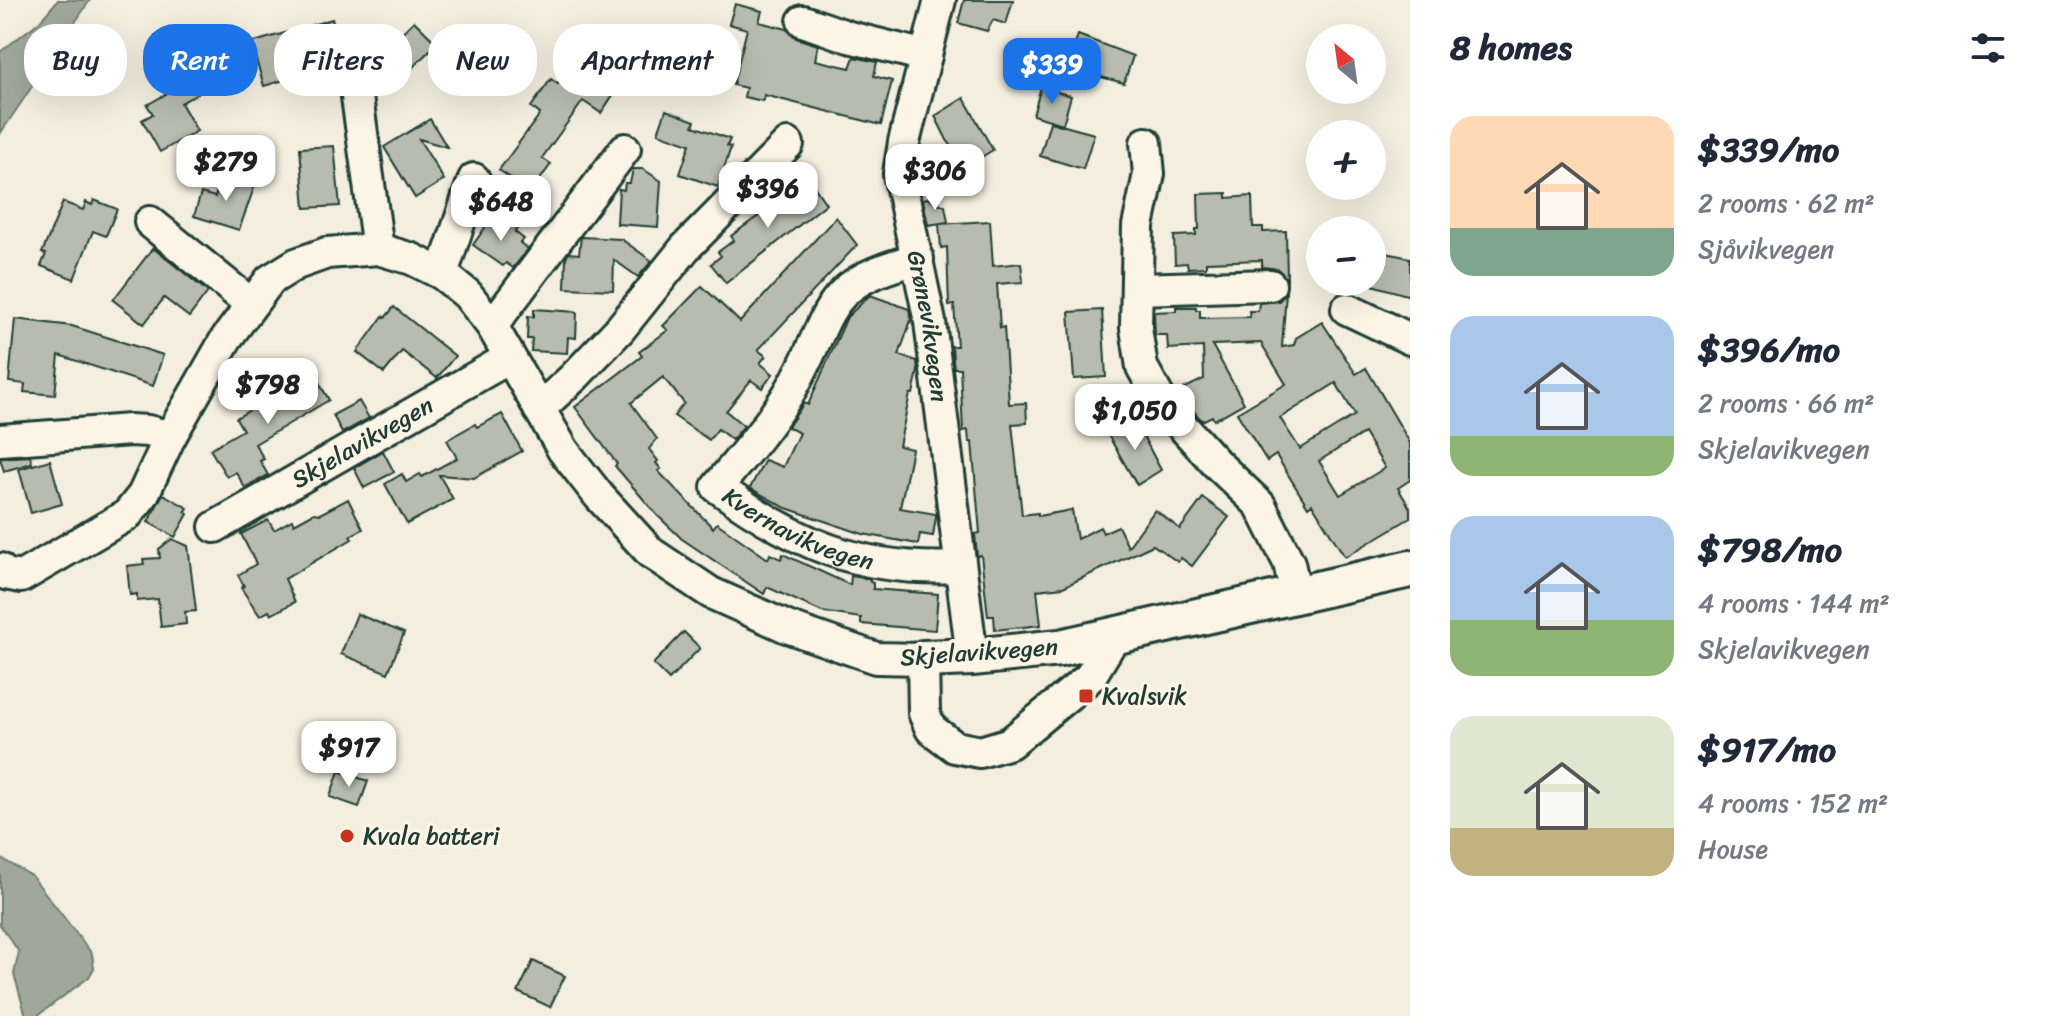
<!DOCTYPE html>
<html lang="en">
<head>
<meta charset="utf-8">
<style>
	body { margin:0; font-family:Sriracha,sans-serif; background:#f6f6f7; color:#1f2937; height:100vh; display:flex; flex-direction:column; font-size:30px; white-space:nowrap }
	* { box-sizing:border-box; margin:0 }
	p { font-size:26px; color:#747a83 }
	.icon { flex:none; width:44px; height:44px; fill:none; stroke:currentColor; stroke-width:2; stroke-linecap:round; stroke-linejoin:round }
	.map { position:relative; flex:1; overflow:hidden }
	.panel { display:flex; flex-direction:column; background:#fff; width:640px }
	.panel>* { flex:none }
	.hud { position:absolute; left:24px; top:24px; width:760px; height:72px; display:flex; gap:16px }
	.needle { width:52px; rotate:331deg }
	.tools { position:absolute; left:1306px; top:24px; display:grid; gap:16px }
	.tools a { display:grid; place-items:center; width:80px; height:80px; border-radius:50%; background:#fff; box-shadow:0 8px 32px #0002; font-size:40px }
	.price { position:absolute; translate:-50% -68px; padding:0 18px; border-radius:16px; background:#fff; color:#222; font-size:26px; line-height:52px; filter:drop-shadow(0 2px 4px #0008) }
	.price::after { content:''; position:absolute; left:50%; top:48px; width:24px; height:18px; margin-left:-12px; background:inherit; clip-path:polygon(0 0,100% 0,50% 100%) }
	.price.current { background:#1a73e8; color:#fff }
	ul { padding:0; list-style:none }
	li { display:flex; align-items:center; gap:24px; height:200px; padding:0 40px }
	li span { display:grid; place-items:center; flex:none; width:224px; height:160px; border-radius:24px; color:#555 }
	li>.icon { margin-inline-start:auto }
	span .icon { width:96px; height:96px; fill:#fffc; stroke-width:1 }
	li b { font-size:34px }
	h2 { display:flex; justify-content:space-between; align-items:center; height:96px; padding:0 40px; font-size:34px }
	.tag { padding:0 28px; border-radius:32px; background:#fff; box-shadow:0 8px 32px #0002; font-size:28px; line-height:72px }
	.tag.current { background:#1a73e8; color:#fff }
	main { display:flex; flex:1; min-height:0 }
	.map>svg:first-child { display:block }
	.water { fill:#a0a89b; stroke:#6c7d72; stroke-width:2 }
	.building { fill:#b8bcae; stroke:#1f3d34; stroke-width:2; fill-rule:evenodd }
	.lines { fill:none; stroke-linecap:round; stroke-linejoin:round }
	.minor-casing { stroke:#1f3d34; stroke-width:36 }
	.major-casing { stroke:#1f3d34; stroke-width:42 }
	.minor { stroke:#fcf5e5; stroke-width:30 }
	.major { stroke:#fcf5e5; stroke-width:36 }
	.poi-dot { fill:#c8321e; stroke:#fcf5e5; stroke-width:3 }
	.labels { text-anchor:middle; dominant-baseline:central; stroke-width:7; stroke-linejoin:round; paint-order:stroke }
	.street-label { font-size:24px; fill:#1f3d34; stroke:#fcf5e5 }
	.poi-label { font-size:24px; fill:#1f3d34; stroke:#fcf5e5; text-anchor:start }
</style>
</head>
<body>
<main>
<div class="map">
<svg width="1410" height="1016" viewBox="0 0 1410 1016">
	<rect width="100%" height="100%" fill="#f3eede"/>
	<filter id="ink" filterUnits="userSpaceOnUse"><feTurbulence type="fractalNoise" baseFrequency=".0125" numOctaves="2"/><feDisplacementMap in="SourceGraphic" scale="16" xChannelSelector="R" yChannelSelector="G"/><feConvolveMatrix kernelMatrix="1 2 1 2 8 2 1 2 1" color-interpolation-filters="sRGB"/></filter>
	<g filter="url(#ink)">
		<!-- water -->
		<g class="water">
			<polygon points="58,0 90,0 0,134 0,52 39,22"/>
			<polygon points="0,858 32,876 92,954 94,968 89,977 37,1016 26,1016 14,974 19,952 0,925"/>
		</g>
		<!-- building -->
		<g class="building">
			<polygon points="964,0 1013,0 1006,24 993,20 987,31 958,23"/>
			<polygon points="735,4 762,11 759,22 787,29 796,38 818,45 815,60 850,68 854,57 877,62 874,76 892,81 881,125 764,95 763,101 744,97 746,88 733,85 747,29 729,24"/>
			<polygon points="332,19 341,51 320,57 324,68 264,86 251,43"/>
			<polygon points="414,21 433,40 445,28 468,51 450,70 430,50 404,76 381,53"/>
			<polygon points="1078,35 1133,56 1124,83 1093,75 1093,78 1066,69"/>
			<polygon points="200,63 213,85 181,103 197,131 160,152 142,120 153,114 147,105 173,90 168,81"/>
			<polygon points="551,79 558,84 560,81 576,92 585,79 613,95 601,113 583,101 542,158 551,164 531,192 499,170 540,114 531,107"/>
			<polygon points="1041,87 1071,96 1063,124 1033,115"/>
			<polygon points="964,98 993,150 968,165 959,150 956,152 947,140 935,116"/>
			<polygon points="666,110 695,121 693,126 730,139 727,146 731,147 718,187 680,174 690,144 658,133"/>
			<polygon points="430,119 447,147 419,139 444,180 415,198 384,147"/>
			<polygon points="1050,122 1094,134 1083,169 1040,156"/>
			<polygon points="334,146 340,206 305,208 300,148"/>
			<polygon points="633,169 643,169 661,181 658,227 617,224 619,189 624,190 625,183 630,183"/>
			<polygon points="222,175 255,185 239,230 194,216 201,193 215,197"/>
			<polygon points="809,179 826,204 726,283 711,264 721,256 718,252 734,240 731,236"/>
			<polygon points="1227,193 1227,198 1252,196 1253,227 1263,227 1263,232 1286,231 1287,280 1278,269 1262,267 1262,260 1206,262 1206,267 1188,268 1187,263 1175,264 1174,236 1196,235 1196,229 1199,229 1198,194"/>
			<polygon points="927,198 945,206 948,222 928,225 923,199"/>
			<polygon points="94,200 117,209 106,236 93,231 74,279 41,266 46,254 42,253 63,202 83,210 86,202 92,205"/>
			<polygon points="493,216 499,221 502,218 517,229 515,232 524,239 520,243 528,249 513,268 506,263 503,266 473,245"/>
			<polygon points="836,217 857,245 758,350 766,356 760,363 773,374 762,388 751,380 726,411 744,426 732,440 718,429 709,440 674,416 684,403 663,377 631,403 657,439 649,449 658,461 656,463 661,469 658,471 713,528 717,523 768,559 770,554 781,559 783,554 850,585 851,576 870,579 870,582 873,583 873,589 938,594 935,630 861,624 861,618 822,612 767,587 764,594 682,539 657,515 615,466 617,464 575,407 642,356 639,352 668,330 663,326 702,286 740,322"/>
			<polygon points="990,221 993,266 1021,263 1023,282 997,284 1000,328 1004,327 1009,404 1026,403 1027,423 1012,424 1022,515 1038,513 1038,516 1072,510 1077,539 1100,527 1103,533 1118,526 1128,547 1155,510 1180,529 1203,498 1229,517 1192,566 1181,558 1178,562 1153,545 1063,587 1037,590 1041,625 995,630 994,616 988,616 981,555 977,556 975,534 980,533 972,442 969,442 968,430 963,431 960,368 954,368 953,359 952,346 957,346 954,305 949,306 947,247 941,248 939,224"/>
			<polygon points="581,237 621,239 652,261 638,277 614,260 613,290 565,288 566,257 569,253 579,254"/>
			<polygon points="153,248 208,292 189,317 164,298 144,324 113,300"/>
			<polygon points="1372,250 1410,258 1410,296 1372,285"/>
			<path d="M1286 293 1282 347 1294 345 1296 338 1322 322 1356 374 1366 368 1410 443V480L1398 488 1410 508V518L1345 557 1312 504 1308 507 1276 455 1267 461 1237 413 1286 384 1261 343 1212 345 1244 403 1214 420 1212 416 1202 421 1177 392 1204 379 1203 347 1168 349 1167 335H1155L1154 312 1176 311V307H1196V310H1200V318L1250 317 1249 311H1258L1259 303 1279 301ZM1336 383 1355 415 1300 449 1280 418ZM1364 433 1385 468 1340 495 1319 461Z"/>
			<polygon points="870,295 909,309 911,320 899,355 917,361 918,371 913,394 910,394 899,446 912,449 900,508 936,514 936,517 933,536 920,534 918,544 863,534 786,508 750,488 765,460 783,467 799,433 788,427 804,403 808,405 847,317"/>
			<polygon points="394,307 455,356 437,378 402,351 384,373 357,352 383,316 385,318"/>
			<polygon points="534,309 577,312 576,338 568,337 567,353 531,351 532,339 527,339 528,316 534,317"/>
			<polygon points="1102,310 1106,377 1074,379 1069,312"/>
			<polygon points="15,319 72,326 163,355 153,386 59,355 55,395 24,392 25,384 9,382"/>
			<polygon points="310,367 329,400 255,444 264,459 260,461 268,475 245,488 236,472 227,477 210,449 243,430 236,418 280,393 276,386"/>
			<polygon points="359,401 369,418 342,433 333,415"/>
			<polygon points="502,414 522,451 474,478 439,475 453,499 407,524 385,484 402,474 406,482 420,474 422,477 457,458 447,440 475,424 477,427"/>
			<polygon points="1134,419 1161,470 1137,485 1108,435"/>
			<polygon points="383,451 394,472 364,488 354,468"/>
			<polygon points="30,456 32,463 4,471 0,458"/>
			<polygon points="50,460 62,504 31,513 19,469"/>
			<polygon points="163,494 188,508 185,512 188,514 175,537 148,522"/>
			<polygon points="348,499 363,529 350,536 352,539 285,579 295,602 271,615 269,611 260,616 241,588 244,586 238,575 256,564 241,534 268,520 274,530 292,520 294,524 314,513 320,514"/>
			<polygon points="172,539 188,546 196,611 185,612 186,624 161,627 158,599 137,601 137,594 130,595 127,566 144,564 143,559 160,558 159,549"/>
			<polygon points="357,614 404,633 388,673 341,654"/>
			<polygon points="684,632 700,648 669,680 653,664"/>
			<polygon points="339,771 368,781 359,807 330,797"/>
			<polygon points="533,961 565,976 550,1007 518,992"/>
		</g>
		<g class="lines">
			<!-- minor casing -->
			<g class="minor-casing">
				<g id="minor">
					<path id="s1" d="M940 0 904 142 899 174 930 322 972 657"/>
					<polyline points="803,21 849,37 926,56"/>
					<polyline points="357,97 378,249"/>
					<polyline points="1146,143 1149,174 1138,226 1136,328 1142,367 1163,405 1216,463 1260,505 1289,563 1296,595"/>
					<polyline points="150,222 251,304"/>
					<path id="s2" d="M918 259C815 284 835 317 789 393 768 427 742 457 717 487 796 544 860 572 959 567"/>
					<polyline points="442,274 474,179"/>
					<polyline points="1137,289 1270,285"/>
					<polyline points="1347,309 1410,339"/>
					<polyline points="492,326 625,149"/>
					<polyline points="539,409 574,377 620,329 685,248 788,144"/>
					<polyline points="170,437 226,339 270,280 296,264 327,253 378,249 412,259 442,274 467,294 492,326 563,450 599,496 651,553 711,593 787,627 876,658 923,659 924,713 931,729 955,747 980,752 1010,743 1090,677 1116,634"/>
					<polyline points="0,440 130,430 148,431 170,437 143,495 127,515 21,577 5,574 0,569"/>
					<path id="s3" d="M215 527 509 358"/>
				</g>
			</g>
			<!-- major casing -->
			<g class="major-casing">
				<polyline id="major" points="923,659 972,657 1060,648 1410,569"/>
			</g>
			<!-- minor -->
			<use href="#minor" class="minor"/>
			<!-- major -->
			<use href="#major" class="major"/>
		</g>
	</g>
	<!-- markers -->
	<g class="poi-dot">
		<rect x="1078" y="688" width="16" height="16" rx="4"/>
		<circle cx="347" cy="836" r="8"/>
	</g>
	<g class="labels">
		<!-- street labels -->
		<g class="street-label">
			<text stroke="none"><textPath href="#s1" startOffset="334">Grønevikvegen</textPath></text>
			<text stroke="none"><textPath href="#s3" startOffset="170">Skjelavikvegen</textPath></text>
			<text stroke="none"><textPath href="#s2" startOffset="408">Kvernavikvegen</textPath></text>
			<text transform="translate(979 652) rotate(-4)">Skjelavikvegen</text>
		</g>
		<!-- poi labels -->
		<g class="poi-label">
			<text x="1102" y="696">Kvalsvik</text>
			<text x="363" y="836">Kvala batteri</text>
		</g>
	</g>
</svg>
<div class="tools">
<a><svg class="needle" viewBox="-14 -14 28 28"><path d="M0-13l5 13h-10z" fill="#e53935"/><path d="M0 13l5-13h-10z" fill="#747a83"/></svg></a>
<a>+</a>
<a>−</a>
</div>
<b class="price current" style="left:1052px;top:106px">$339</b>
<b class="price" style="left:226px;top:203px">$279</b>
<b class="price" style="left:935px;top:212px">$306</b>
<b class="price" style="left:768px;top:230px">$396</b>
<b class="price" style="left:501px;top:243px">$648</b>
<b class="price" style="left:268px;top:426px">$798</b>
<b class="price" style="left:1135px;top:452px">$1,050</b>
<b class="price" style="left:349px;top:789px">$917</b>
<div class="hud">
<a class="tag">Buy</a>
<a class="tag current">Rent</a>
<a class="tag">Filters</a>
<a class="tag">New</a>
<a class="tag">Apartment</a>
</div>
</div>
<section class="panel">
<h2>8 homes<svg class="icon" aria-label="filters" viewBox="0 0 24 24"><path d="M4 7h16M4 17h16"/><circle cx="9" cy="7" r="2"/><circle cx="15" cy="17" r="2"/></svg></h2>
<ul>
<li><span style="background:linear-gradient(#ffd9b3 70%,#7fa58c 0)"><svg class="icon" aria-label="home" viewBox="0 0 24 24"><path d="M3 11l9-7 9 7M6 9v11h12V9"/></svg></span><div><b>$339/mo</b><p>2 rooms · 62 m²</p><p>Sjåvikvegen</p></div></li>
<li><span style="background:linear-gradient(#a9c7e8 75%,#8fb573 0)"><svg class="icon" aria-label="home" viewBox="0 0 24 24"><path d="M3 11l9-7 9 7M6 9v11h12V9"/></svg></span><div><b>$396/mo</b><p>2 rooms · 66 m²</p><p>Skjelavikvegen</p></div></li>
<li><span style="background:linear-gradient(#a9c7e8 65%,#8fb573 0)"><svg class="icon" aria-label="home" viewBox="0 0 24 24"><path d="M3 11l9-7 9 7M6 9v11h12V9"/></svg></span><div><b>$798/mo</b><p>4 rooms · 144 m²</p><p>Skjelavikvegen</p></div></li>
<li><span style="background:linear-gradient(#dfe7d0 70%,#c2b280 0)"><svg class="icon" aria-label="home" viewBox="0 0 24 24"><path d="M3 11l9-7 9 7M6 9v11h12V9"/></svg></span><div><b>$917/mo</b><p>4 rooms · 152 m²</p><p>House</p></div></li>
</ul>
</section>
</main>
</body>
</html>
